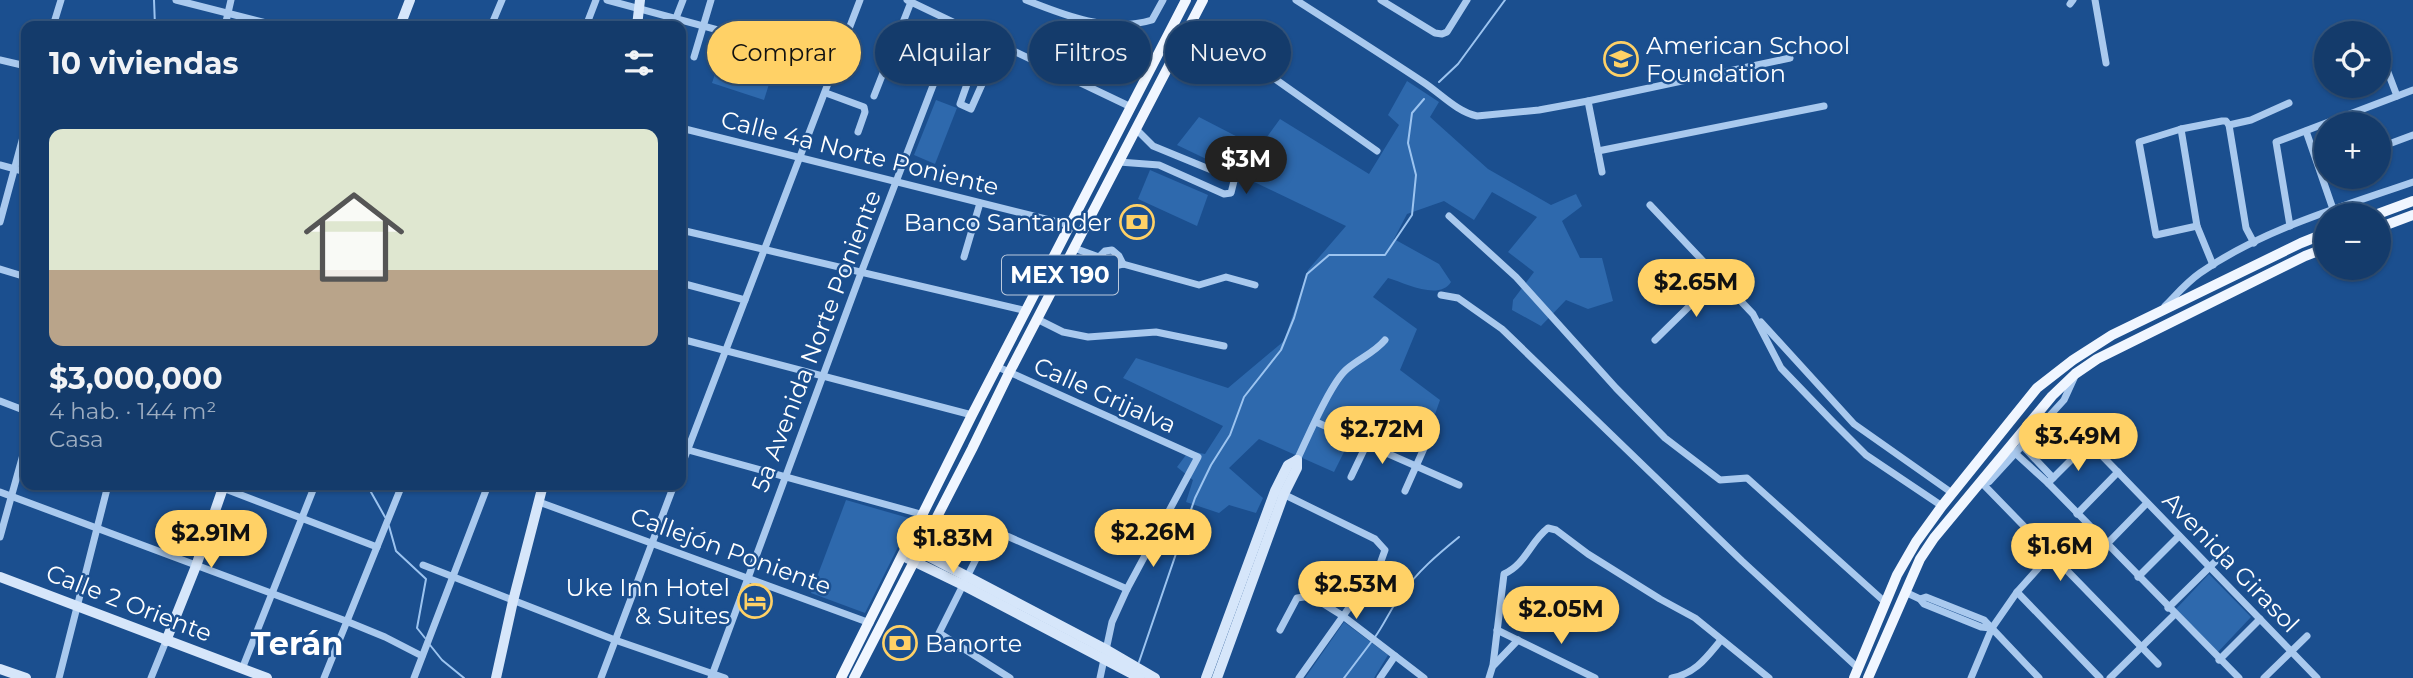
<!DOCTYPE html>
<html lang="es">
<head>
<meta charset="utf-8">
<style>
	body { margin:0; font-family:Montserrat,sans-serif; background:#214673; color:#f1f3f6; height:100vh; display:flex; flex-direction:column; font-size:26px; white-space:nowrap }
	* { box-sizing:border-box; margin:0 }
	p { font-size:23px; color:#9dadc1 }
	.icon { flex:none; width:38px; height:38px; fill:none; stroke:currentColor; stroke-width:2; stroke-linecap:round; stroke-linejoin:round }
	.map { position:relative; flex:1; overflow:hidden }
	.panel { position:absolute; left:21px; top:21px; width:665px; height:469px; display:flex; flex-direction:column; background:#143b6b; border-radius:14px; box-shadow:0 2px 5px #0004,0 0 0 2px #33557e }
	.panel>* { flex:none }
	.banner { position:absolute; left:707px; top:21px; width:665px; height:63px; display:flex; gap:14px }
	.fabs { position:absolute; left:2314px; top:21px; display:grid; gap:14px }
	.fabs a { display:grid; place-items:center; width:77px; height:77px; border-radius:50%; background:#143b6b; box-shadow:0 2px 5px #0004,0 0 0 2px #33557e; font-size:35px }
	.price { position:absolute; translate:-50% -60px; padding:0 16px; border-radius:24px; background:#ffd166; color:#111; font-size:23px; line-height:46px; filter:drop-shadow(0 2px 4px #0008) }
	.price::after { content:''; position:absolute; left:50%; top:42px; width:21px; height:16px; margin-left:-10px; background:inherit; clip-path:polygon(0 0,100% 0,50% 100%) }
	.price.current { background:#222; color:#fff }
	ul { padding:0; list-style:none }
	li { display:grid; align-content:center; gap:14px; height:371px; padding:0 28px }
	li+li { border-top:2px solid #33557e }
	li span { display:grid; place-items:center; height:217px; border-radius:14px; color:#555 }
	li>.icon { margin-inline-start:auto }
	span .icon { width:126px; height:126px; fill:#fffc; stroke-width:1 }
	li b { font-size:30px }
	h2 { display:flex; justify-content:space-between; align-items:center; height:84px; padding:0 28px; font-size:30px }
	.pill { padding:0 24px; border-radius:32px; background:#143b6b; box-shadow:0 2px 5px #0004,0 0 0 2px #33557e; font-size:24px; line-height:63px }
	.pill.current { background:#ffd166; color:#111 }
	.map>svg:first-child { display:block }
	.green { fill:#2e69ad }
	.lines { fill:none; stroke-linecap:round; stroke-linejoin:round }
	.stream { stroke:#9cc4f0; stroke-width:2 }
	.street { stroke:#a9c9ee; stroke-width:7 }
	.secondary { stroke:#d6e6fa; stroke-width:10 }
	.primary { stroke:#f0f6ff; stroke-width:10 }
	.labels { text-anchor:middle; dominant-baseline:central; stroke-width:5; stroke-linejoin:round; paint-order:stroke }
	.shield { fill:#1b4f8f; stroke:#bbcadd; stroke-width:2 }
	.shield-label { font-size:23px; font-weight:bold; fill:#fff }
	.poi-label { font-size:24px; fill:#fff; stroke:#1b4f8f; text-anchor:start }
	.street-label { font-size:24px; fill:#fff; stroke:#1b4f8f }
	.district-label { font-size:32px; font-weight:bold; fill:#fff; stroke:#1b4f8f }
</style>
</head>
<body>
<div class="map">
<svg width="2413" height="678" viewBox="0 0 2413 678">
	<rect width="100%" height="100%" fill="#1b4f8f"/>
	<!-- green -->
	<g class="green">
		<polygon points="723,50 774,68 764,100 712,83"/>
		<path d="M1407 81 1439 102 1430 117 1488 169 1551 205 1576 194 1582 206 1562 221 1580 258H1602L1613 301 1588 309 1566 300 1541 326 1512 310 1513 300 1534 272 1508 252 1537 217 1492 192 1474 220 1444 201 1407 214 1394 239 1439 264 1451 282C1439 301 1405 283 1388 278L1373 297 1417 329 1400 370 1440 400 1426 440 1382 414 1368 437 1351 438 1334 472 1259 439 1229 468 1263 498 1256 513 1229 505 1219 513 1186 502 1193 480 1177 467 1189 451 1205 454 1223 426 1123 378 1136 358 1228 388 1284 341 1308 270 1346 226 1177 145 1199 117 1259 148 1280 119 1369 174 1399 125 1388 115Z"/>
		<polygon points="936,100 957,108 935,164 914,155"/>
		<polygon points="1150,170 1208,195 1197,226 1138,199"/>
		<polygon points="1085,257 1097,260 1099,267 1112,273 1105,292 1076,280"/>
		<polygon points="846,500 912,519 865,613 811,593"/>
		<polygon points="2209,574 2251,617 2217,653 2176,609"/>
		<polygon points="1344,622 1388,655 1374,678 1305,678"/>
	</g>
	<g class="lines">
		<!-- stream -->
		<g class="stream">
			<polyline points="154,0 155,26"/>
			<polyline points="1439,82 1458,64 1505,0"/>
			<polyline points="367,485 385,517"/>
			<polyline points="389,526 396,551 426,579 417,628 425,638"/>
			<path d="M1375 637C1385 623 1391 608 1401 595 1417 572 1437 555 1459 537"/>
			<polyline points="430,645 442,660 464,678"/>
			<polyline points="1139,662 1195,498 1211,465 1230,435 1244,397 1281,350 1294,318 1307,274 1329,255 1385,255 1412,215 1416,175 1408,143 1412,113 1424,99"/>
			<polyline points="1344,678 1372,641"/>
		</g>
		<!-- street -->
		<g class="street">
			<polyline points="176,0 278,26"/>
			<polyline points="607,0 837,62"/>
			<polyline points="907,0 1131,107"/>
			<path d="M1026 0C1066 16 1109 33 1152 20L1163 0"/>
			<path d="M1296 0C1338 27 1381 54 1423 82 1440 93 1457 112 1477 116L1539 110 1588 101 1790 58"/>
			<polyline points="1381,0 1435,33 1442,34 1447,32 1467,0"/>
			<polyline points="2095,0 2106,63"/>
			<polyline points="2070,4 2073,0"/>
			<polyline points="676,18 683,0"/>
			<polyline points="1193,21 1377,151"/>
			<polyline points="53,26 61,0"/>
			<polyline points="225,26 231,0"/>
			<polyline points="491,26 502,0"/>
			<polyline points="586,26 596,0"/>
			<polyline points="984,36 960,104 971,109 1000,44"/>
			<polyline points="2378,46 2397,96"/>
			<polyline points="694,57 711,0"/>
			<polyline points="0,60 26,66"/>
			<polyline points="826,93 864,107 865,112 858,132"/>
			<polyline points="874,96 911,2"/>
			<polyline points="1588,101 1602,172"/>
			<polyline points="2229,125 2246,228 2254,243"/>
			<polyline points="681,128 1070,225"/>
			<polyline points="2181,129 2197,226 2213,265"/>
			<polyline points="2306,131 2333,209"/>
			<polyline points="2378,148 2413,135"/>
			<polyline points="1598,151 1824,106"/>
			<polyline points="1119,162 1159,165 1224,194 1231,193 1234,181 1231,178 1153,146 1136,129"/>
			<polyline points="0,165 26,172"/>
			<polyline points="1650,205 1753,314 1781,368 1833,422 1866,455 1942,506"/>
			<polyline points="1449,216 1516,277 1616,388 1665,438 1720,480 1747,478 1886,603"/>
			<polyline points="0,222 26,126"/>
			<polyline points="2197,226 2156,235 2139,142 2181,129 2222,121 2226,121 2229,125 2251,120 2289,103"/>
			<polyline points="2290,226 2276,142 2413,90"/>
			<polyline points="681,230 1027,311"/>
			<polyline points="1074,248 1099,257 1102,264 1107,268 1123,264 1199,285 1226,277 1255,285"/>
			<polyline points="964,257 980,203"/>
			<polyline points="1099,257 1105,251 1112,250 1119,256 1123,264"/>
			<polyline points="0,269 26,277"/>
			<polyline points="681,283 745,300"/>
			<polyline points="1441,295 1458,298 1502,329 1742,561 1858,668"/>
			<path d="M2165 306C2176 295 2187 282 2200 273 2263 229 2341 207 2413 182"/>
			<polyline points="1037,319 1063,332 1088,337 1156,332 1224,346"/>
			<polyline points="1761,322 1854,424 1952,493"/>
			<polyline points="681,339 972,415"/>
			<polyline points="1655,340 1718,278"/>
			<polyline points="998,367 1198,457 1127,589 1112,622 1100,678"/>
			<polyline points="0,401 26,411"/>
			<polyline points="1316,422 1459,485"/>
			<polyline points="2080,433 2317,678"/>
			<polyline points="2022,445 2053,478"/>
			<polyline points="681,448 924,515"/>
			<polyline points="2015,453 2048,483 2239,678"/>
			<path d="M1297 460C1307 439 1331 382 1347 369 1360 358 1374 353 1385 340"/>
			<polyline points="681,467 860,0"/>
			<polyline points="1351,477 1382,412"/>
			<polyline points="1981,482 2158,664"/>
			<polyline points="1981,482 1989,482 2064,400 2075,376"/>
			<polyline points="2048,483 2089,442"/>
			<polyline points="215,485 377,547"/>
			<polyline points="1405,491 1425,446"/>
			<polyline points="0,492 346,621 385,637 422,656"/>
			<polyline points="1279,492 1375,539 1385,550 1380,564 1299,678"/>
			<polyline points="539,502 870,623"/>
			<polyline points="2077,514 2118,472"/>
			<polyline points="0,537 26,444"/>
			<polyline points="2107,544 2147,503"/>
			<polyline points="423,565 615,640 725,678"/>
			<polyline points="2138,577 2179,536"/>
			<polyline points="1905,592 1920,599 1924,604 1981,627 1991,628"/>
			<polyline points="2017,592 2100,678"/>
			<polyline points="1920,599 1926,597 1984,620 2039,678"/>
			<polyline points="2168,608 2225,552"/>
			<polyline points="1280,630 1297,598 1311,596 1343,616 1424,678"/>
			<polyline points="1497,630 1595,678"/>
			<polyline points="2219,660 2260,619"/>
			<polyline points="1494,665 1518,640"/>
			<polyline points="242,669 315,485"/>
			<polyline points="59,678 108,485"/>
			<polyline points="151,678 166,641"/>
			<polyline points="324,678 402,485"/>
			<polyline points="414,678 488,485"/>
			<polyline points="601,678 674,485"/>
			<polyline points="711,678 861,273 957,23"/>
			<polyline points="1010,678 939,633 991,529 1127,589"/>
			<polyline points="1380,678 1395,656"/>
			<path d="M1489 678 1493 665 1504 574C1526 564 1530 542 1548 528L1556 530 1588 554 1660 599 1695 618 1769 678"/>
			<path d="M1672 678C1696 673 1706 658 1721 640"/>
			<polyline points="1971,678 1992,628 2017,592 2051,554"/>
			<polyline points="2110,678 2174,615"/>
			<polyline points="2264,678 2307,636"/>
		</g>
		<!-- secondary -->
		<g class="secondary">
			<polyline points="400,26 410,0"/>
			<polyline points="637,26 640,0"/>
			<polyline points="909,546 1107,650 1155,678"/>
			<polyline points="907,558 963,585 1140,678"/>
			<polyline points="0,577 267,678"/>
			<polyline points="166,641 196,566 224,485"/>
			<polyline points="0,669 26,678"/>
			<polyline points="496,678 513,601 543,485"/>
			<polyline points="1206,678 1275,491 1288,465 1297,460"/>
			<polyline points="1217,678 1284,494 1297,468 1297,460"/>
		</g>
		<!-- primary -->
		<g class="primary">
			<polyline points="2375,215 2413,201"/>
			<polyline points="2378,228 2413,215"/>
			<polyline points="841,678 972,415 1186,0"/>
			<polyline points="854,678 972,449 1009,373 1203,0"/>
			<polyline points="1854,678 1897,575 1916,542 1942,506 2037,388 2073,360 2112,335 2301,243 2326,233"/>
			<polyline points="1868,678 1920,559 1934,538 2052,396 2075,374 2097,359 2305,256 2326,248"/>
		</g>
	</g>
	<!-- icons -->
	<defs>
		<g id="school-ring" transform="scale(1.75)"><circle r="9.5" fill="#1b4f8f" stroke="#ffd166" stroke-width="1.5"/><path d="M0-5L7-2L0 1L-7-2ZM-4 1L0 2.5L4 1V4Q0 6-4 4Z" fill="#ffd166"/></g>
		<g id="bank-ring" transform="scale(1.75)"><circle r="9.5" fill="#1b4f8f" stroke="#ffd166" stroke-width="1.5"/><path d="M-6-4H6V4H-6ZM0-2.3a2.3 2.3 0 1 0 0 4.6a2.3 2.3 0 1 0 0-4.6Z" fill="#ffd166"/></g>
		<g id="hotel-ring" transform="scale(1.75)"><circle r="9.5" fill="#1b4f8f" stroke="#ffd166" stroke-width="1.5"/><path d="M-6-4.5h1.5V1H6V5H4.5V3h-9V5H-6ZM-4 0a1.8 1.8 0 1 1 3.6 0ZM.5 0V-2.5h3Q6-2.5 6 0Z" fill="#ffd166"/></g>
	</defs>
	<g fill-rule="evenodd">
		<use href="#school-ring" x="1621" y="59"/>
		<use href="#bank-ring" x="1137" y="222"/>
		<use href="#hotel-ring" x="755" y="601"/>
		<use href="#bank-ring" x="900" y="643"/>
	</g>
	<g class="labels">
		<!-- shield labels -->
		<rect class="shield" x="1002" y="255.5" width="116" height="39" rx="5"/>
		<g class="shield-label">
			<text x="1060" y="275">MEX 190</text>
		</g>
		<!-- poi labels -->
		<g class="poi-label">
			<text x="1646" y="45">American School<tspan x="1646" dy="28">Foundation</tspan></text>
			<text x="1112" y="222" text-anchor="end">Banco Santander</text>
			<text x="730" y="587" text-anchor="end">Uke Inn Hotel<tspan x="730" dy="28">&amp; Suites</tspan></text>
			<text x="925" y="643">Banorte</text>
		</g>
		<!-- street labels -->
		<g class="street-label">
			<text transform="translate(860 153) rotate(14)">Calle 4a Norte Poniente</text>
			<text transform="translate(816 341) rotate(-69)">5a Avenida Norte Poniente</text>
			<text transform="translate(1105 395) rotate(24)">Calle Grijalva</text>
			<text transform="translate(731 551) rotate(20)">Callejón Poniente</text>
			<text transform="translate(2231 562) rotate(46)">Avenida Girasol</text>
			<text transform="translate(129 603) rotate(21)">Calle 2 Oriente</text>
		</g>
		<!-- district labels -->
		<g class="district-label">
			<text x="297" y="643">Terán</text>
		</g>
	</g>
</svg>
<div class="fabs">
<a><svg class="icon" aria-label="locate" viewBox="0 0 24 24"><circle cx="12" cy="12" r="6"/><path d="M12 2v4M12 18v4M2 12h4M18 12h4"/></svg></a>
<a>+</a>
<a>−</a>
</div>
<b class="price current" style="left:1246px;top:196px">$3M</b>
<b class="price" style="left:1696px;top:319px">$2.65M</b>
<b class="price" style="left:1382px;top:466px">$2.72M</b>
<b class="price" style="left:2078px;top:473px">$3.49M</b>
<b class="price" style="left:1153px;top:569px">$2.26M</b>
<b class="price" style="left:211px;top:570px">$2.91M</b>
<b class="price" style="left:953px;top:575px">$1.83M</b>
<b class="price" style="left:2060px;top:583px">$1.6M</b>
<b class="price" style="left:1356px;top:621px">$2.53M</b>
<b class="price" style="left:1561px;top:646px">$2.05M</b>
<div class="banner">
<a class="pill current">Comprar</a>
<a class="pill">Alquilar</a>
<a class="pill">Filtros</a>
<a class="pill">Nuevo</a>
</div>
<section class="panel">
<h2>10 viviendas<svg class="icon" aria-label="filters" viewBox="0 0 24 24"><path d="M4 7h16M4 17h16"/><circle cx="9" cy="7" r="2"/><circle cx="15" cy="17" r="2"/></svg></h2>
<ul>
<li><span style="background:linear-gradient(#dfe7d0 65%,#b9a48a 0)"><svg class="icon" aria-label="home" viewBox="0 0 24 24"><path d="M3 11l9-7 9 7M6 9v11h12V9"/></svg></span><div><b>$3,000,000</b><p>4 hab. · 144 m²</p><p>Casa</p></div></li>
</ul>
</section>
</div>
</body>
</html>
